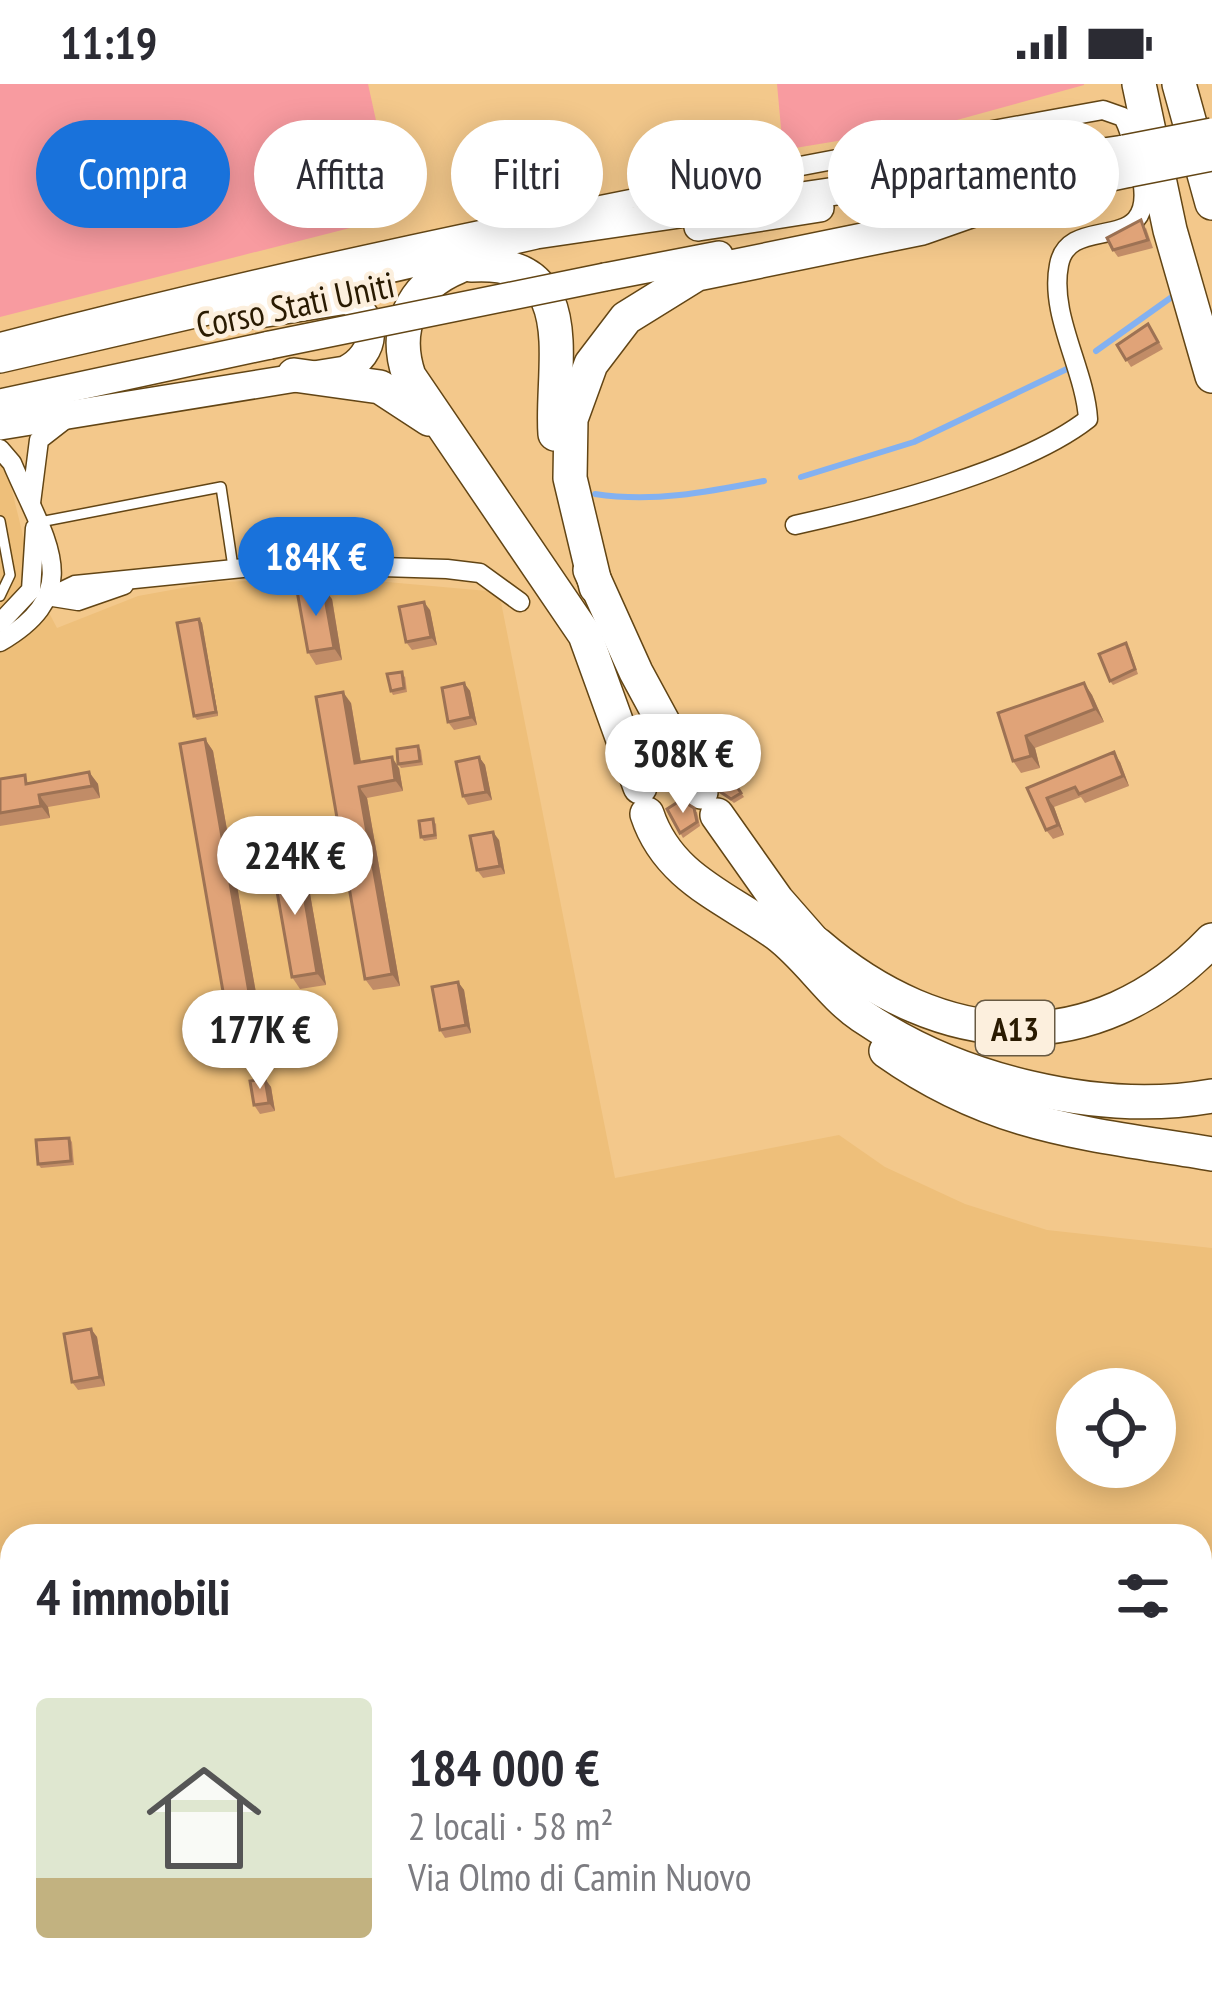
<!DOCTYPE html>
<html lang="it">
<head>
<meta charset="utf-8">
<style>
	body { margin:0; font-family:"PT Sans Narrow",sans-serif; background:#f2f2f3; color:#2b2b33; height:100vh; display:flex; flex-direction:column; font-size:45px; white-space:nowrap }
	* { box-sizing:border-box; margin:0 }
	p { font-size:39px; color:#7c7c81 }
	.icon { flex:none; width:66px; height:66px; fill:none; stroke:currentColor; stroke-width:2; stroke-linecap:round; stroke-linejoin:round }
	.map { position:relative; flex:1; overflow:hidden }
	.drawer { position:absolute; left:0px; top:1440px; width:1212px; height:471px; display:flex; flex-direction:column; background:#fff; border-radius:36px 36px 0 0; box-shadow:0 6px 30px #0003 }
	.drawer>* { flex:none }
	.guide { position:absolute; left:36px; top:36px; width:1140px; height:108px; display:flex; gap:24px }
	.buttons { position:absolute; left:1056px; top:1284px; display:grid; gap:24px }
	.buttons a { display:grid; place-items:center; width:120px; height:120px; border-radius:50%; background:#fff; box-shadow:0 6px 30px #0003; font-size:60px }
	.price { position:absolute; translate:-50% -102px; padding:0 27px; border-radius:42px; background:#fff; color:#222; font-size:39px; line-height:78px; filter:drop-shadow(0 3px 6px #0008) }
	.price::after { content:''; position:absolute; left:50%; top:72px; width:36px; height:27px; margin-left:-18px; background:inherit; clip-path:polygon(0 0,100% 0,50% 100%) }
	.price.selected { background:#1972db; color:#fff }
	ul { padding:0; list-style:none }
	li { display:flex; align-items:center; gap:36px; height:300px; padding:0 36px }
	li span { display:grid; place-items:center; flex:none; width:336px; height:240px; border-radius:12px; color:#555 }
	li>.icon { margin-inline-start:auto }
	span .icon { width:144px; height:144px; fill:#fffc; stroke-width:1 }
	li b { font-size:51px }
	h2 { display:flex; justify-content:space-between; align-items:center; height:144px; padding:0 36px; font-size:51px }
	.tag { padding:0 42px; border-radius:54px; background:#fff; box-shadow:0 6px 30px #0003; font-size:42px; line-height:108px }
	.tag.selected { background:#1972db; color:#fff }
	.status { display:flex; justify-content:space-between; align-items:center; height:84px; padding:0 60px; background:#fff; direction:ltr }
	.status svg { height:33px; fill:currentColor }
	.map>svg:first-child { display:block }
	.built { fill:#eebf7a; fill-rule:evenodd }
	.green { fill:#f89ba0 }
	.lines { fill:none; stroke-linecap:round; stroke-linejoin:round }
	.stream { stroke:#83b1f1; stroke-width:6 }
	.lane-casing { stroke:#624515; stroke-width:12 }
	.street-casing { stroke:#624515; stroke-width:21 }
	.primary-casing { stroke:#624515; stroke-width:30 }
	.highway-casing { stroke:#624515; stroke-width:36 }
	.lane { stroke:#fff; stroke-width:9 }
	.street { stroke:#fff; stroke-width:18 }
	.primary { stroke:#fff; stroke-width:27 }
	.highway { stroke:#fff; stroke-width:33 }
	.primary-bridge-casing { stroke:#624515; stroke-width:30; stroke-linecap:butt }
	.primary-bridge { stroke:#fff; stroke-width:27 }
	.wall { fill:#c18c67 }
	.shaded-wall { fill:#9d7254 }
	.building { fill:#e0a378; stroke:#9d7254; stroke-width:3 }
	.labels { text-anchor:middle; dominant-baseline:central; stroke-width:9; stroke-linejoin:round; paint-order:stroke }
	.shield { fill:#fcefdd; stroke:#685a43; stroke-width:3 }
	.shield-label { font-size:33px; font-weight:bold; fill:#291a01 }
	.street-label { font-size:36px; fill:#291a01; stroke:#fcefdd }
</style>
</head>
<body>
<div class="status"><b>11:19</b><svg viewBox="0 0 49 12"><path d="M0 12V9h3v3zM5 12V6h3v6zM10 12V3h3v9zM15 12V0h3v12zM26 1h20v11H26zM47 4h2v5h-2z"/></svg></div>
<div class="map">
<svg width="1212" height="1910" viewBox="0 0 1212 1910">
	<rect width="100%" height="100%" fill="#f3c88b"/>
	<!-- built -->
	<path class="built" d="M0 377 6 382 28 472 26 485 57 544 138 512 215 498 342 494 499 508 615 1094 839 1051 885 1083 965 1120 1047 1146 1212 1164V1910H0ZM1077 1305H1155V1383H1077ZM12 1452H1200V1899H12Z"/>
	<!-- green -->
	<g class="green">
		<polygon points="0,0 368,0 397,132 0,233"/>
		<polygon points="777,0 1084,0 1084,1 946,39 783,66"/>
	</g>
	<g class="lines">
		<!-- stream -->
		<g class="stream">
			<polyline points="1096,267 1176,210"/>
			<polyline points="801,393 914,358 1071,283"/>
			<path d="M595 410C653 419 708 408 764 397"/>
		</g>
		<!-- lane casing -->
		<g class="lane-casing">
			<g id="lane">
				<polyline points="0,437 10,491 0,512"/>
				<polyline points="40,438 221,403 233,483"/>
				<polyline points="0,1697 12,1694"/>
			</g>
		</g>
		<!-- street casing -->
		<g class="street-casing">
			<g id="street">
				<path d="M0 258C364 163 733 93 1103 26L1123 33C1132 50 1135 68 1140 86 1163 179 1069 125 1059 181 1049 231 1085 285 1088 335 1023 386 876 423 795 441"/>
				<path d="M0 365 12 379C44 455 88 507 0 558"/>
				<polyline points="31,419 39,356 66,335"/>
				<polyline points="52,512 75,501 284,480 447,485 480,489 520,518"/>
				<polyline points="53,513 78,517 124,501"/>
				<polyline points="0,539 31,506 35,444"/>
			</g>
		</g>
		<!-- primary casing -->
		<g class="primary-casing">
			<g id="primary">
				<polyline points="981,121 1130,89"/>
				<polyline points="698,143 820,124"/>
				<polyline points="605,193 719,171"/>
				<polyline points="0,275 536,151 1124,65"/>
				<polyline points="0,319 270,261"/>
				<path d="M0 342 345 286C377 270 380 233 347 216L254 231"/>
			</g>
		</g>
		<!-- highway casing -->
		<g class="highway-casing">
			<g id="highway">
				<polyline points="1139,0 1170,146 1212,292"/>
				<polyline points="1179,0 1212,119"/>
				<path d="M471 181C585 174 550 281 555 350"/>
				<path d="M458 183C411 202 393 245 409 292L585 551 640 703"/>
				<polyline points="294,291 380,303 429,335"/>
				<polyline points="590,486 636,588 701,708"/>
				<polyline points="596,503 570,394 571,335 591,280 626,234 697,190 922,144 999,117"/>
				<path d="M647 730C668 794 726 813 777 850 809 874 830 910 862 932 957 997 1099 1032 1212 1012"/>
				<polyline points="717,731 777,816 820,865"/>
				<path d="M817 860C940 966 1093 981 1212 856"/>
				<path d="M886 967C995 1044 1086 1049 1212 1070"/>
			</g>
		</g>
		<!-- lane -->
		<use href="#lane" class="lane"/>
		<!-- street -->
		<use href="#street" class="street"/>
		<!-- primary -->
		<use href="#primary" class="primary"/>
		<!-- highway -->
		<use href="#highway" class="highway"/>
		<!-- primary-bridge casing -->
		<g class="primary-bridge-casing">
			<g id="primary-bridge">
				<polyline points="1124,65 1212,48"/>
				<polyline points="1130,89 1212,73"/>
				<polyline points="270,261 605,193"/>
			</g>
		</g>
		<!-- primary-bridge -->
		<use href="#primary-bridge" class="primary-bridge"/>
	</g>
	<!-- wall -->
	<g class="wall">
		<polygon points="1146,144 1153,164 1118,173 1113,166"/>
		<polygon points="1153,248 1163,265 1131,283 1117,261"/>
		<polygon points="332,515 342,576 316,581 308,568"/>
		<polygon points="430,526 437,561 412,566 406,558"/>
		<polygon points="199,535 202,539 218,632 197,636 194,632"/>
		<polygon points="1129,563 1138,590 1113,601 1110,597"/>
		<polygon points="405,592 407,608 393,611 391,607"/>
		<polygon points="464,599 470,607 477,641 454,646 448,638"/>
		<polygon points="1084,599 1092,611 1104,638 1035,664 1040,684 1021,689 1013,677 998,629"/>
		<polygon points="351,619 361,678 399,684 403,707 367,714 400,902 373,906 365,895"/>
		<polygon points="205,655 213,667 259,926 234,931 225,919"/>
		<polygon points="418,662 421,666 423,681 401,684 398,680"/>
		<polygon points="479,673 485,681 492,716 468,721 463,712"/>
		<polygon points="1120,678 1129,702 1085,719 1081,713 1054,723 1064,751 1053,755 1046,746 1027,704"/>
		<polygon points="726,686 744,713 734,719 719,707"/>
		<polygon points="89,688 98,700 100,714 48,723 50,734 0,742 0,695 31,699"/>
		<polygon points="667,725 697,728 700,742 683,754"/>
		<polygon points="436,739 437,755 424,757 421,753"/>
		<polygon points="499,756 505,790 483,794 477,786"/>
		<polygon points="298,775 306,787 326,901 300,905 292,893"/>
		<polygon points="458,898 464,906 471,949 445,954 440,946"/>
		<polygon points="265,995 271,1003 275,1027 260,1030 254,1021"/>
		<polygon points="69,1054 72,1058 74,1081 41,1084 38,1080"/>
		<polygon points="91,1245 97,1253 105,1302 78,1306 72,1298"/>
		<polygon points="782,1899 978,1899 980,1908 784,1910"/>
	</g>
	<!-- shaded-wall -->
	<g class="shaded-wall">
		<polygon points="323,503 332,515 342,576 334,564"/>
		<polygon points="424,518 430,526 437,561 431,553"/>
		<polygon points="199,535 202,539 218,632 216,628"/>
		<polygon points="464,599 470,607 477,641 471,633"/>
		<polygon points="1084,599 1092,611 1104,638 1095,625"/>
		<polygon points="343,608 351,619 363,691 355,679"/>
		<polygon points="1026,652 1035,664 1040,684 1031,672"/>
		<polygon points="205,655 213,667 259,926 250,914"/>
		<polygon points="1114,668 1120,678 1129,702 1123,692"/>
		<polygon points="392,673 399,684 403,707 395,696"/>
		<polygon points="479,673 485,681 492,716 486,708"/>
		<polygon points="89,688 98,700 100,714 92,702"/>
		<polygon points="359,703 367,714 400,902 392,890"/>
		<polygon points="39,711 48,723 50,734 41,722"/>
		<polygon points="1047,714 1054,723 1064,751 1058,741"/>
		<polygon points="493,748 499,756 505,790 500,782"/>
		<polygon points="298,775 306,787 326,901 317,889"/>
		<polygon points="458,898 464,906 471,949 466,941"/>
		<polygon points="265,995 271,1003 275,1027 269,1019"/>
		<polygon points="91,1245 97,1253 105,1302 100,1293"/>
	</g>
	<!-- building -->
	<g class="building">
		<polygon points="1141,136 1148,156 1113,166 1107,154"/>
		<polygon points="1148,240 1158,258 1126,276 1117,261"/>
		<polygon points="323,503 334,564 308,568 297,507"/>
		<polygon points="424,518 431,553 406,558 399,523"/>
		<polygon points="199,535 216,628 194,632 177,539"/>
		<polygon points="1126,559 1135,585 1110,597 1099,570"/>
		<polygon points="402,588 404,604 391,607 387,590"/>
		<polygon points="464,599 471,633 448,638 442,604"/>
		<polygon points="1084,599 1095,625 1026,652 1031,672 1013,677 998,629"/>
		<polygon points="343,608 355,679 392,673 395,696 359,703 392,890 365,895 316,613"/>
		<polygon points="205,655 250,914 225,919 180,660"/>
		<polygon points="418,662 420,677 398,680 397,665"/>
		<polygon points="1114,668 1123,692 1079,710 1075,703 1047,714 1058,741 1046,746 1027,704"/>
		<polygon points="479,673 486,708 463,712 456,678"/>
		<polygon points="726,686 741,709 731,715 719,707 716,693"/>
		<polygon points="89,688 92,702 39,711 41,722 0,729 0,695 25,691 26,700"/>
		<polygon points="681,716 694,724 697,738 680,749 667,725"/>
		<polygon points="433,735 435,751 421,753 419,737"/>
		<polygon points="493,748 500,782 477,786 470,752"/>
		<polygon points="298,775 317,889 292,893 272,779"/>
		<polygon points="458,898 466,941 440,946 432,903"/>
		<polygon points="265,995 269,1019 254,1021 250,997"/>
		<polygon points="69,1054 71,1077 38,1080 36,1056"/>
		<polygon points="91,1245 100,1293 72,1298 64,1250"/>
		<polygon points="1212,1895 1212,1910 1137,1910 1200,1899"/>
		<polygon points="782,1899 901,1899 837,1910 784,1910"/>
		<polygon points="903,1899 968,1899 907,1910 905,1910"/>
	</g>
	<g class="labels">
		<!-- shield labels -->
		<rect class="shield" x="976" y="917" width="78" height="54" rx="9"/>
		<g class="shield-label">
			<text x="1015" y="944">A13</text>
		</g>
		<!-- street labels -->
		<g class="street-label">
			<text transform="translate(295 220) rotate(-12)">Corso Stati Uniti</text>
		</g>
	</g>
</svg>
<div class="buttons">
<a><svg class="icon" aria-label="locate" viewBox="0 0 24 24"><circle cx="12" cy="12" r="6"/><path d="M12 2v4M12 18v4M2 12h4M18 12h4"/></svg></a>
</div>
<b class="price selected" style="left:316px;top:535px">184K €</b>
<b class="price" style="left:683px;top:732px">308K €</b>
<b class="price" style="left:295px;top:834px">224K €</b>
<b class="price" style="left:260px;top:1008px">177K €</b>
<div class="guide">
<a class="tag selected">Compra</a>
<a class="tag">Affitta</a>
<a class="tag">Filtri</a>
<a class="tag">Nuovo</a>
<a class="tag">Appartamento</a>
</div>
<section class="drawer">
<h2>4 immobili<svg class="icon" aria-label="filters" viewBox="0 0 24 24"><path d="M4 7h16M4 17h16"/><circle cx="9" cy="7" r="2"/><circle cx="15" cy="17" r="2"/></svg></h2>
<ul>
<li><span style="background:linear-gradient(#dfe7d0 75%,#c2b280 0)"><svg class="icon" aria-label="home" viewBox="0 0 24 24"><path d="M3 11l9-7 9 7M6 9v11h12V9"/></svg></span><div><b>184 000 €</b><p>2 locali · 58 m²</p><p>Via Olmo di Camin Nuovo</p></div></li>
</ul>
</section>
</div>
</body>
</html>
